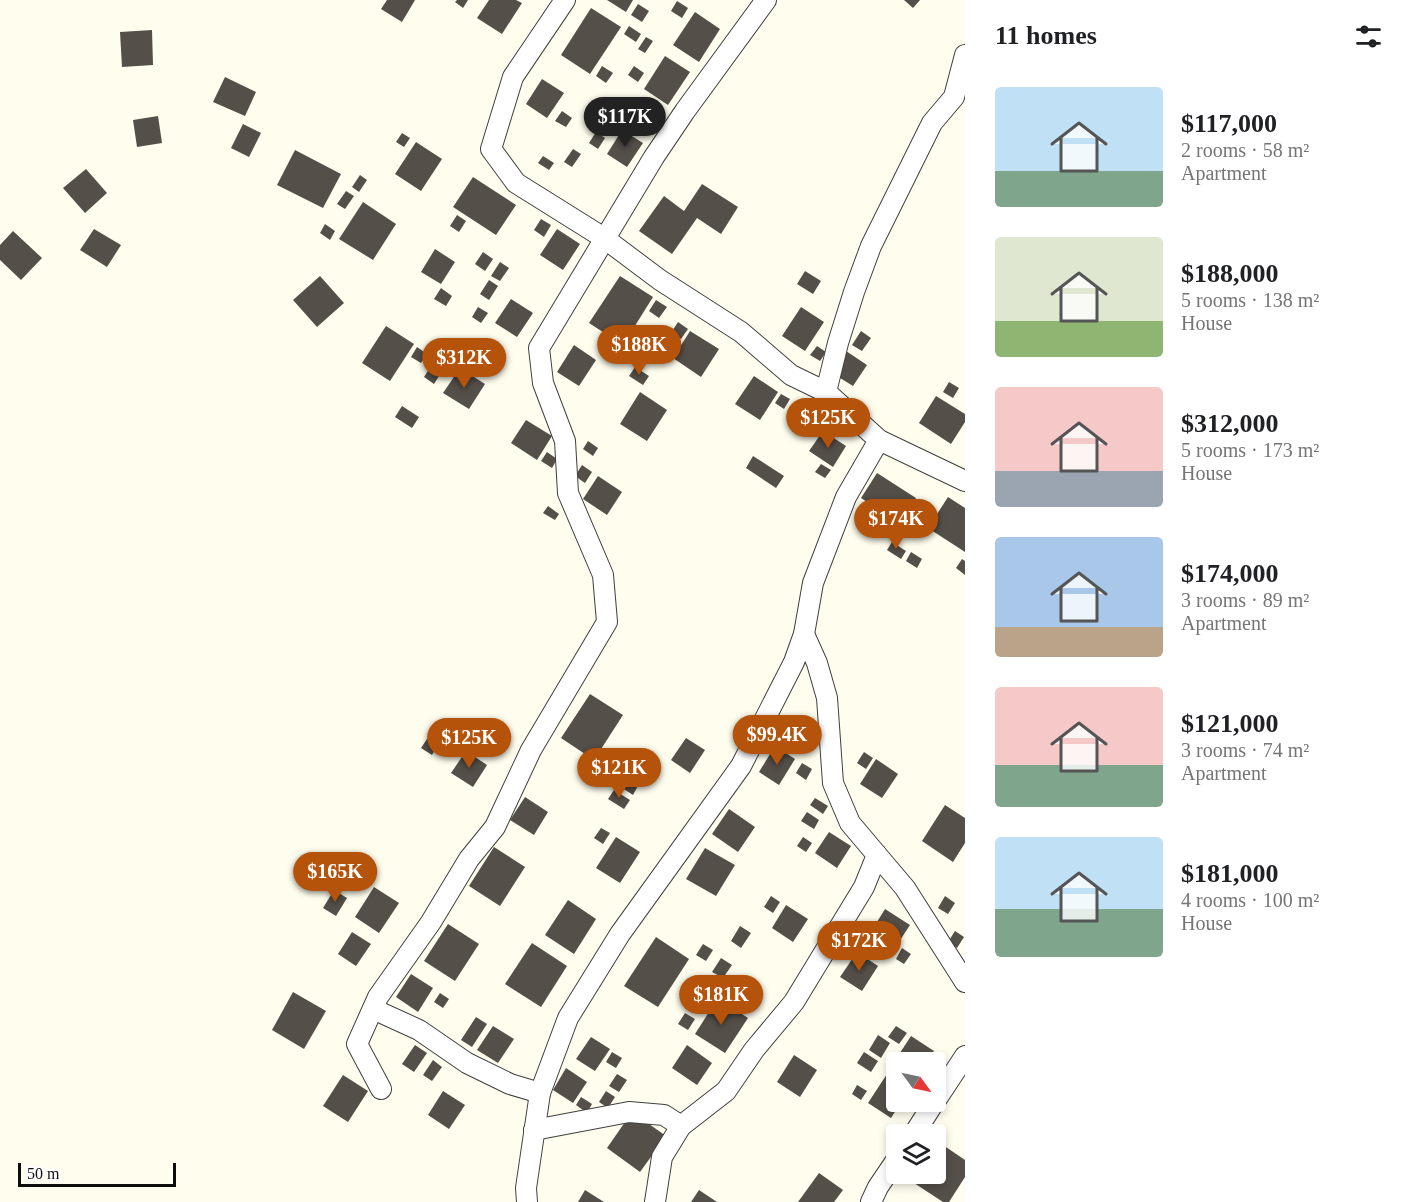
<!DOCTYPE html>
<html lang="en">
<head>
<meta charset="utf-8">
<style>
	body { margin:0; font-family:Georgia,serif; background:#f6f6f6; color:#202124; height:100vh; display:flex; flex-direction:column; font-size:22px; white-space:nowrap }
	* { box-sizing:border-box; margin:0 }
	p { font-size:20px; color:#757577 }
	.icon { flex:none; width:33px; height:33px; fill:none; stroke:currentColor; stroke-width:2; stroke-linecap:round; stroke-linejoin:round }
	.map { position:relative; flex:1; overflow:hidden }
	.panel { display:flex; flex-direction:column; background:#fff; width:450px }
	.panel>* { flex:none }
	.needle { width:39px; rotate:123deg }
	.controls { position:absolute; left:886px; top:1052px; display:grid; gap:12px }
	.controls a { display:grid; place-items:center; width:60px; height:60px; border-radius:6px; background:#fff; box-shadow:0 3px 9px #0003; font-size:30px }
	.scale { position:absolute; left:18px; bottom:15px; width:158px; box-sizing:border-box; padding-left:6px; border:3px solid #0d0d0d; border-top:0; font-size:16px; line-height:21px; white-space:nowrap; color:#0d0d0d; -webkit-text-stroke:4px #fff; paint-order:stroke }
	.price { position:absolute; translate:-50% -51px; padding:0 14px; border-radius:21px; background:#b45309; color:#fff; font-size:20px; line-height:39px; filter:drop-shadow(0 2px 3px #0008) }
	.price::after { content:''; position:absolute; left:50%; top:36px; width:18px; height:14px; margin-left:-9px; background:inherit; clip-path:polygon(0 0,100% 0,50% 100%) }
	.price.active { background:#222; color:#fff }
	ul { padding:0; list-style:none }
	li { display:flex; align-items:center; gap:18px; height:150px; padding:0 30px }
	li span { display:grid; place-items:center; flex:none; width:168px; height:120px; border-radius:6px; color:#555 }
	li>.icon { margin-inline-start:auto }
	span .icon { width:72px; height:72px; fill:#fffc; stroke-width:1 }
	li b { font-size:26px }
	h2 { display:flex; justify-content:space-between; align-items:center; height:72px; padding:0 30px; font-size:26px }
	main { display:flex; flex:1; min-height:0 }
	.map>svg:first-child { display:block }
	.building { fill:#554f49 }
	.lines { fill:none; stroke-linecap:round; stroke-linejoin:round }
	.street-casing { stroke:#404040; stroke-width:22 }
	.street { stroke:#fff; stroke-width:20 }
</style>
</head>
<body>
<main>
<div class="map">
<svg width="965" height="1202" viewBox="0 0 965 1202">
	<rect width="100%" height="100%" fill="#fffded"/>
	<!-- building -->
	<g class="building">
		<polygon points="387,0 415,0 402,22 381,9"/>
		<polygon points="457,0 468,0 463,8 455,2"/>
		<polygon points="489,0 516,0 522,3 502,34 477,18"/>
		<polygon points="607,0 633,0 626,12"/>
		<polygon points="904,0 920,0 913,8"/>
		<polygon points="677,1 688,8 682,18 671,11"/>
		<polygon points="638,4 649,11 642,22 631,15"/>
		<polygon points="591,8 621,27 590,74 561,55"/>
		<polygon points="695,12 720,29 699,62 673,45"/>
		<polygon points="629,26 641,34 636,42 624,34"/>
		<polygon points="152,30 153,65 122,67 120,32"/>
		<polygon points="646,37 653,41 645,53 638,49"/>
		<polygon points="665,56 690,72 668,105 644,89"/>
		<polygon points="602,66 613,73 606,83 596,76"/>
		<polygon points="634,66 644,73 638,82 628,75"/>
		<polygon points="225,77 256,92 245,116 213,102"/>
		<polygon points="542,79 564,93 547,118 526,104"/>
		<polygon points="562,111 572,118 566,127 555,121"/>
		<polygon points="158,116 162,143 137,147 133,120"/>
		<polygon points="243,124 261,133 249,157 231,148"/>
		<polygon points="622,130 643,143 627,167 607,154"/>
		<polygon points="596,132 605,138 598,149 589,143"/>
		<polygon points="402,133 410,138 404,147 396,142"/>
		<polygon points="416,142 442,159 421,191 395,174"/>
		<polygon points="573,149 581,154 572,167 564,162"/>
		<polygon points="295,150 341,174 323,208 277,185"/>
		<polygon points="543,156 554,163 549,170 538,163"/>
		<polygon points="86,169 107,193 85,213 63,188"/>
		<polygon points="360,175 367,180 359,192 352,187"/>
		<polygon points="473,177 516,205 496,235 453,207"/>
		<polygon points="702,184 738,207 721,234 697,218 672,254 639,231 664,196 684,211"/>
		<polygon points="346,191 354,196 345,209 337,204"/>
		<polygon points="363,202 396,224 373,260 339,239"/>
		<polygon points="457,215 466,221 459,232 450,226"/>
		<polygon points="541,219 551,225 544,237 534,230"/>
		<polygon points="325,224 335,231 330,240 320,233"/>
		<polygon points="94,229 121,245 107,267 80,250"/>
		<polygon points="557,229 580,244 563,270 540,255"/>
		<polygon points="13,231 42,258 21,280 0,260 0,245"/>
		<polygon points="435,249 455,262 441,284 421,272"/>
		<polygon points="483,252 493,259 485,271 475,264"/>
		<polygon points="500,262 509,268 500,281 491,276"/>
		<polygon points="805,271 821,281 813,294 797,284"/>
		<polygon points="320,276 344,303 317,327 293,300"/>
		<polygon points="620,276 653,297 623,345 589,323"/>
		<polygon points="489,280 498,286 489,300 480,294"/>
		<polygon points="441,288 452,296 446,306 434,299"/>
		<polygon points="511,299 533,313 517,337 495,323"/>
		<polygon points="656,300 667,307 659,318 649,311"/>
		<polygon points="478,307 488,313 481,323 472,317"/>
		<polygon points="801,307 824,322 805,351 782,336"/>
		<polygon points="678,322 688,329 681,339 671,333"/>
		<polygon points="386,326 414,344 390,381 362,363"/>
		<polygon points="690,331 719,349 701,377 673,358"/>
		<polygon points="861,331 871,338 862,351 852,345"/>
		<polygon points="574,345 596,360 579,386 557,372"/>
		<polygon points="817,346 826,352 820,361 810,355"/>
		<polygon points="417,347 427,354 421,363 411,357"/>
		<polygon points="846,351 867,365 853,386 832,373"/>
		<polygon points="431,366 441,373 434,384 424,377"/>
		<polygon points="635,367 649,376 643,385 629,376"/>
		<polygon points="460,368 485,384 469,409 443,393"/>
		<polygon points="754,376 778,392 760,420 735,404"/>
		<polygon points="949,382 959,388 953,398 943,392"/>
		<polygon points="640,392 667,410 647,441 620,424"/>
		<polygon points="781,394 790,399 784,409 775,403"/>
		<polygon points="936,396 965,414 965,422 951,444 919,423"/>
		<polygon points="402,406 419,417 412,428 395,417"/>
		<polygon points="526,420 552,436 537,460 511,443"/>
		<polygon points="823,431 846,446 833,467 809,451"/>
		<polygon points="588,441 598,448 593,456 583,449"/>
		<polygon points="547,452 557,459 552,468 541,461"/>
		<polygon points="753,456 784,476 776,488 746,468"/>
		<polygon points="821,464 831,470 825,478 815,472"/>
		<polygon points="582,465 592,472 585,483 575,476"/>
		<polygon points="877,473 916,498 900,523 861,498"/>
		<polygon points="598,476 622,492 607,515 583,499"/>
		<polygon points="948,497 965,508 965,552 928,528"/>
		<polygon points="548,506 559,514 555,520 543,513"/>
		<polygon points="892,542 906,551 901,559 887,550"/>
		<polygon points="911,552 922,559 917,568 906,561"/>
		<polygon points="962,559 965,561 965,575 956,568"/>
		<polygon points="590,694 623,715 594,760 561,738"/>
		<polygon points="479,730 491,738 484,748 473,740"/>
		<polygon points="429,736 439,743 432,755 421,748"/>
		<polygon points="686,738 705,750 690,773 671,760"/>
		<polygon points="775,746 795,759 779,785 759,772"/>
		<polygon points="466,751 487,765 473,787 451,773"/>
		<polygon points="864,752 873,758 866,769 857,763"/>
		<polygon points="876,759 898,774 882,798 860,784"/>
		<polygon points="802,763 812,769 806,780 796,773"/>
		<polygon points="623,774 639,784 633,795 616,784"/>
		<polygon points="614,790 630,800 624,809 608,799"/>
		<polygon points="525,797 548,812 534,835 510,820"/>
		<polygon points="815,798 828,806 823,814 810,805"/>
		<polygon points="945,805 965,818 965,843 953,862 922,841"/>
		<polygon points="729,809 755,827 738,852 712,834"/>
		<polygon points="807,812 819,820 814,829 801,821"/>
		<polygon points="601,828 610,833 603,844 594,838"/>
		<polygon points="829,832 851,846 837,868 815,853"/>
		<polygon points="616,837 640,852 620,883 596,868"/>
		<polygon points="803,837 812,843 806,852 797,846"/>
		<polygon points="494,847 525,867 500,906 469,886"/>
		<polygon points="705,848 735,865 716,896 686,879"/>
		<polygon points="374,887 399,903 379,933 355,917"/>
		<polygon points="334,890 347,898 336,916 323,908"/>
		<polygon points="771,896 780,902 773,913 764,907"/>
		<polygon points="945,896 955,903 948,914 938,908"/>
		<polygon points="568,900 596,919 574,954 545,935"/>
		<polygon points="786,905 808,919 793,942 772,928"/>
		<polygon points="885,909 910,925 891,954 867,938"/>
		<polygon points="448,924 479,944 455,981 424,961"/>
		<polygon points="740,926 751,933 741,948 731,941"/>
		<polygon points="955,931 964,937 957,948 948,942"/>
		<polygon points="352,932 371,944 356,966 338,954"/>
		<polygon points="656,937 689,959 658,1007 624,986"/>
		<polygon points="532,943 567,966 541,1007 505,984"/>
		<polygon points="703,944 713,950 706,961 696,955"/>
		<polygon points="902,948 911,954 904,964 896,959"/>
		<polygon points="857,952 878,966 862,991 840,977"/>
		<polygon points="721,958 732,965 723,978 712,972"/>
		<polygon points="411,974 433,988 418,1012 396,997"/>
		<polygon points="293,992 326,1011 304,1049 272,1030"/>
		<polygon points="440,993 449,999 443,1008 434,1002"/>
		<polygon points="718,998 748,1018 725,1053 695,1034"/>
		<polygon points="685,1013 695,1019 688,1030 678,1024"/>
		<polygon points="476,1017 487,1024 472,1047 461,1040"/>
		<polygon points="493,1026 514,1039 498,1063 477,1050"/>
		<polygon points="896,1026 907,1033 899,1044 888,1037"/>
		<polygon points="878,1035 890,1043 881,1058 869,1050"/>
		<polygon points="911,1036 934,1051 926,1062 897,1062 897,1064 894,1062"/>
		<polygon points="591,1037 610,1049 595,1071 576,1059"/>
		<polygon points="415,1045 427,1053 414,1072 402,1064"/>
		<polygon points="687,1045 712,1063 697,1085 672,1068"/>
		<polygon points="612,1052 622,1058 616,1068 606,1062"/>
		<polygon points="864,1052 878,1061 871,1072 857,1063"/>
		<polygon points="794,1055 817,1070 800,1097 777,1082"/>
		<polygon points="433,1060 442,1067 432,1081 423,1075"/>
		<polygon points="566,1068 587,1082 573,1103 553,1090"/>
		<polygon points="617,1074 627,1080 619,1092 609,1086"/>
		<polygon points="887,1074 897,1081 897,1101 902,1101 891,1118 868,1103"/>
		<polygon points="343,1075 368,1091 348,1122 323,1106"/>
		<polygon points="857,1085 867,1091 861,1100 852,1094"/>
		<polygon points="443,1091 465,1105 449,1129 428,1115"/>
		<polygon points="606,1091 615,1097 608,1108 599,1102"/>
		<polygon points="581,1097 592,1104 587,1113 576,1105"/>
		<polygon points="632,1112 666,1136 640,1172 607,1148"/>
		<polygon points="940,1143 965,1160 965,1177 949,1202 943,1202 914,1183 920,1173 936,1173 936,1149"/>
		<polygon points="819,1173 843,1190 834,1202 798,1202"/>
		<polygon points="585,1190 604,1202 578,1202"/>
		<polygon points="699,1190 717,1202 691,1202"/>
	</g>
	<g class="lines">
		<!-- street casing -->
		<g class="street-casing">
			<g id="street">
				<polyline points="565,0 513,77 491,149 516,183 604,238 660,280 741,332 791,375 826,392 879,440 965,481"/>
				<polyline points="826,392 838,343 854,292 871,246 932,123 954,97 965,55"/>
				<polyline points="877,855 905,888 965,982"/>
				<polyline points="373,1009 419,1030 467,1063 510,1084 540,1093"/>
				<polyline points="381,1089 357,1044 378,997 431,922 469,859 495,827 531,750 607,622 603,575 568,493 565,441 543,383 539,348 654,157 685,111 766,0"/>
				<polyline points="936,1100 965,1056"/>
				<polyline points="534,1130 629,1112 664,1115 681,1126"/>
				<polyline points="914,1134 935,1101"/>
				<polyline points="527,1202 526,1188 540,1093 568,1018 620,934 741,766 794,662 804,634 813,583 846,497 879,440"/>
				<polyline points="655,1202 662,1157 681,1126 726,1091 754,1050 794,1002 864,887 877,855 850,823 833,783 827,698 817,663 804,634"/>
				<polyline points="871,1202 878,1187 897,1159"/>
			</g>
		</g>
		<!-- street -->
		<use href="#street" class="street"/>
	</g>
</svg>
<div class="controls">
<a><svg class="needle" viewBox="-14 -14 28 28"><path d="M0-13l5 13h-10z" fill="#e53935"/><path d="M0 13l5-13h-10z" fill="#757577"/></svg></a>
<a><svg class="icon" aria-label="layers" viewBox="0 0 24 24"><path d="M12 4l9 5-9 5-9-5zM3 14l9 5 9-5"/></svg></a>
</div>
<div class="scale">50 m</div>
<b class="price active" style="left:625px;top:148px">$117K</b>
<b class="price" style="left:639px;top:376px">$188K</b>
<b class="price" style="left:464px;top:389px">$312K</b>
<b class="price" style="left:828px;top:449px">$125K</b>
<b class="price" style="left:896px;top:550px">$174K</b>
<b class="price" style="left:777px;top:766px">$99.4K</b>
<b class="price" style="left:469px;top:769px">$125K</b>
<b class="price" style="left:619px;top:799px">$121K</b>
<b class="price" style="left:335px;top:903px">$165K</b>
<b class="price" style="left:859px;top:972px">$172K</b>
<b class="price" style="left:721px;top:1026px">$181K</b>
</div>
<section class="panel">
<h2>11 homes<svg class="icon" aria-label="filters" viewBox="0 0 24 24"><path d="M4 7h16M4 17h16"/><circle cx="9" cy="7" r="2"/><circle cx="15" cy="17" r="2"/></svg></h2>
<ul>
<li><span style="background:linear-gradient(#bfe0f5 70%,#7fa58c 0)"><svg class="icon" aria-label="home" viewBox="0 0 24 24"><path d="M3 11l9-7 9 7M6 9v11h12V9"/></svg></span><div><b>$117,000</b><p>2 rooms · 58 m²</p><p>Apartment</p></div></li>
<li><span style="background:linear-gradient(#dfe7d0 70%,#8fb573 0)"><svg class="icon" aria-label="home" viewBox="0 0 24 24"><path d="M3 11l9-7 9 7M6 9v11h12V9"/></svg></span><div><b>$188,000</b><p>5 rooms · 138 m²</p><p>House</p></div></li>
<li><span style="background:linear-gradient(#f6c9c9 70%,#9aa5b1 0)"><svg class="icon" aria-label="home" viewBox="0 0 24 24"><path d="M3 11l9-7 9 7M6 9v11h12V9"/></svg></span><div><b>$312,000</b><p>5 rooms · 173 m²</p><p>House</p></div></li>
<li><span style="background:linear-gradient(#a9c7e8 75%,#b9a48a 0)"><svg class="icon" aria-label="home" viewBox="0 0 24 24"><path d="M3 11l9-7 9 7M6 9v11h12V9"/></svg></span><div><b>$174,000</b><p>3 rooms · 89 m²</p><p>Apartment</p></div></li>
<li><span style="background:linear-gradient(#f6c9c9 65%,#7fa58c 0)"><svg class="icon" aria-label="home" viewBox="0 0 24 24"><path d="M3 11l9-7 9 7M6 9v11h12V9"/></svg></span><div><b>$121,000</b><p>3 rooms · 74 m²</p><p>Apartment</p></div></li>
<li><span style="background:linear-gradient(#bfe0f5 60%,#7fa58c 0)"><svg class="icon" aria-label="home" viewBox="0 0 24 24"><path d="M3 11l9-7 9 7M6 9v11h12V9"/></svg></span><div><b>$181,000</b><p>4 rooms · 100 m²</p><p>House</p></div></li>
</ul>
</section>
</main>
</body>
</html>
